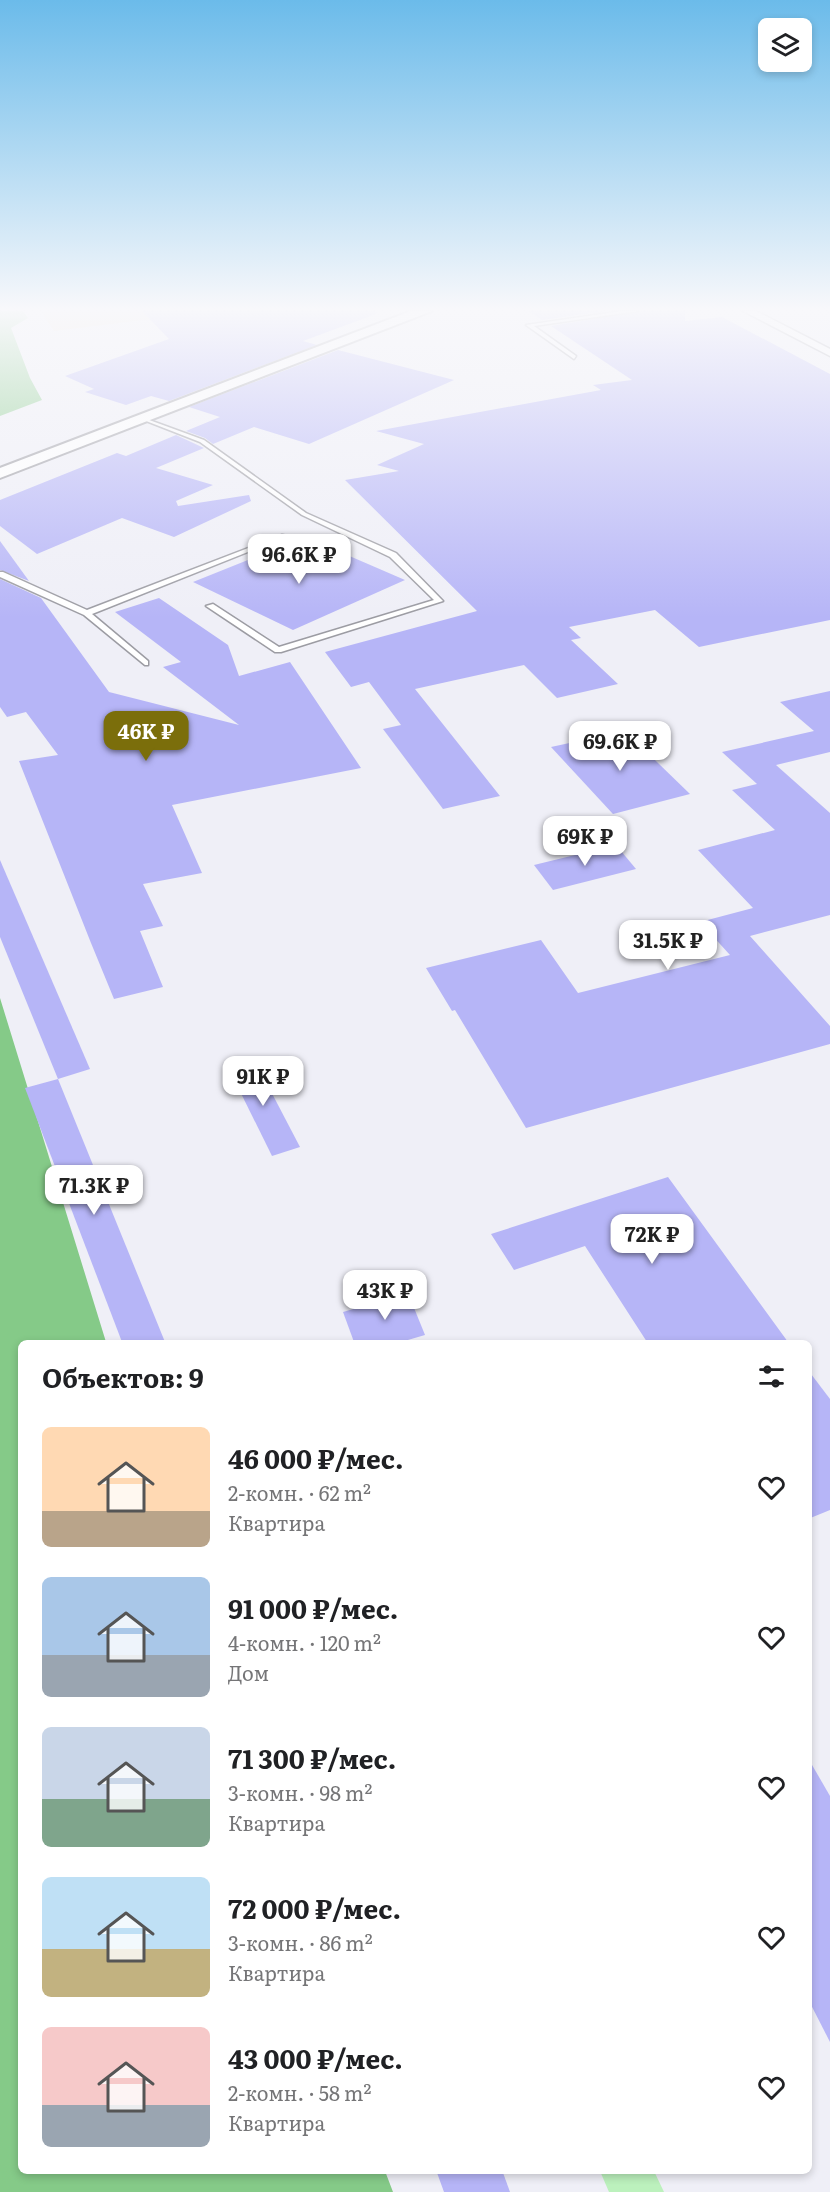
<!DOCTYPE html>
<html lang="ru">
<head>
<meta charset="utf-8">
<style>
	body { margin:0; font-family:Literata,serif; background:#f6f6f6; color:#202124; height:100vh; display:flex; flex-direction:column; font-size:22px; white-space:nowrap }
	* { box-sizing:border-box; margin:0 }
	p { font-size:20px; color:#757577 }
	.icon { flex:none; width:33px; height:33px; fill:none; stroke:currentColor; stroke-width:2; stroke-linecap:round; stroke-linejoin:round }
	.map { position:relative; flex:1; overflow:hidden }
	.side { position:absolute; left:18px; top:1340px; width:794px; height:834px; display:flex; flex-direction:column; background:#fff; border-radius:9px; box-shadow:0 3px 9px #0003 }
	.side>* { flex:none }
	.buttons { position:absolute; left:758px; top:18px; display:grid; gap:12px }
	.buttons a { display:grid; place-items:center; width:54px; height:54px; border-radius:9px; background:#fff; box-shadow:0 3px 9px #0003; font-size:30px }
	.price { position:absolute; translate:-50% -51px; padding:0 14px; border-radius:12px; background:#fff; color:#222; font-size:20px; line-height:39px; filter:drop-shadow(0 2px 3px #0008) }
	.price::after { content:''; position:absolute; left:50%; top:36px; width:18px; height:14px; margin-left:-9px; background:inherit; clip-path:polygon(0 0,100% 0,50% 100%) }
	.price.active { background:#7b6e0b; color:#fff }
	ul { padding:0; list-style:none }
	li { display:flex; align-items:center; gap:18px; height:150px; padding:0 24px }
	li span { display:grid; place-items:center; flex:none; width:168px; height:120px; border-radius:9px; color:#555 }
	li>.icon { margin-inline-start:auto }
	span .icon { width:72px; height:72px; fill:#fffc; stroke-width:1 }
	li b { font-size:26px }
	h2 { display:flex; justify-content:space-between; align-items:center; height:72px; padding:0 24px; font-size:26px }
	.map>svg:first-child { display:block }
	.industrial { fill:#f0e5d0 }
	.green { fill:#bcf1bd }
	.forest { fill:#85ca88 }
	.building { fill:#b6b5f7 }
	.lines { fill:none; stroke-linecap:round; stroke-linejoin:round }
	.service-casing { stroke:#9c9ca3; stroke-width:3 }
	.minor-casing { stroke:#9c9ca3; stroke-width:3 }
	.tertiary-casing { stroke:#9c9ca3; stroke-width:4 }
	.service { fill:#fff; fill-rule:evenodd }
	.minor { fill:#fff; fill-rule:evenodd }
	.tertiary { fill:#fff; fill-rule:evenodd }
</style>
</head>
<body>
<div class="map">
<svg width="830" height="2192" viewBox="0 0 830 2192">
	<rect width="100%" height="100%" fill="#efeff7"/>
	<!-- industrial -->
	<polygon class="industrial" points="41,311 216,311 54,331"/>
	<!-- green -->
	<polygon class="green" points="600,2171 654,2171 664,2192 609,2192"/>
	<!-- forest -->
	<g class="forest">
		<polygon points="0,311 23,311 28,318 11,328 30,378 42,400 0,416"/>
		<polygon points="0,998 106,1342 21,1342 21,2170 385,2171 393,2192 0,2192"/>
	</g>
	<!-- building -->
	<g class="building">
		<polygon points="142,311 375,311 376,314 303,341 317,345 169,401 151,396 126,405 85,392 94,389 65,376 169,339"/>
		<polygon points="528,311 605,311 542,320"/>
		<polygon points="640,311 685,311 685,321 722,317 830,374 830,620 699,647 655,610 569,627 581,638 571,640 618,684 557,698 524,665 415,689 500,796 443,809 383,729 401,725 369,682 351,687 325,652 477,611 345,480 399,471 377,465 424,444 376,431 601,390 593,385 632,380 551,326"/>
		<polygon points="338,350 454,380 309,444 254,427 213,444 205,438 186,431 220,417 189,407"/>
		<polygon points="176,435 204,448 156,468 213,485 176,501 178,506 249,495 251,501 174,537 122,518 37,554 0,526 0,500 117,453 126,456"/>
		<polygon points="0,541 29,581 0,570"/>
		<polygon points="324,545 405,580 293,630 193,582 270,551 289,559"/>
		<polygon points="0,579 41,598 109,692 239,725 163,667 181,662 115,612 159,598 228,645 239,676 290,662 361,768 172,805 202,873 143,884 163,926 140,931 163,987 114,999 91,943 19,761 58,755 26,712 7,717 0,707"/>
		<polygon points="830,691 830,752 776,765 830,813 830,915 750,936 830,1026 830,1044 526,1128 455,1010 452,1011 426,968 541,940 578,993 730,955 700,922 753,908 698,850 775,830 732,790 757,784 722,752 814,731 780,702"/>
		<polygon points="625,731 690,794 613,814 551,747"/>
		<polygon points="616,845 636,869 553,890 534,865"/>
		<polygon points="0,860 90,1069 58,1079 0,937"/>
		<polygon points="253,1057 300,1147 272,1156 227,1065"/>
		<polygon points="58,1079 165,1342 122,1342 25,1088"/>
		<polygon points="668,1177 788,1342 647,1342 585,1246 514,1270 491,1234"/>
		<polygon points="408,1293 425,1335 401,1342 354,1342 343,1312"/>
		<polygon points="808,1370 830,1399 830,1510 808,1519"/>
		<polygon points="808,1758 830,1796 830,2042 808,1999"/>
		<polygon points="436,2170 502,2170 510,2192 444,2192"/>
	</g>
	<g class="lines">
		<!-- service casing -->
		<g class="service-casing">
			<g id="service">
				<polygon points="622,311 638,311 534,326 576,356 574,359 526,325"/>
				<polygon points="141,417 204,440 306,513 396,553 443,601 281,652 275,652 206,606 213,604 279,647 434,600 390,557 302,515 200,442 141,419"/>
				<polygon points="282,535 288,536 92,614 148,661 148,665 145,665 84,615 0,577 0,572 3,572 87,610"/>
			</g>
		</g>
		<!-- minor casing -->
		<g class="minor-casing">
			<polygon id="minor" points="743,311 756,311 830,349 830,356"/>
		</g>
		<!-- tertiary casing -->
		<g class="tertiary-casing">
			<polygon id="tertiary" points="411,311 432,311 0,478 0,468"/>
		</g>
		<!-- service -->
		<use href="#service" class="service"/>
		<!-- minor -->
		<use href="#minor" class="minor"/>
		<!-- tertiary -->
		<use href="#tertiary" class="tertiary"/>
	</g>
	<!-- sky -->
	<linearGradient id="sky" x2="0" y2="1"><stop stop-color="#6bbbea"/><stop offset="0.5" stop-color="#f8f8fb"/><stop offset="1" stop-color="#f8f8fb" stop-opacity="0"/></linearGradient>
	<rect width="830" height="618" fill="url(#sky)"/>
</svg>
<div class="buttons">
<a><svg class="icon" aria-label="layers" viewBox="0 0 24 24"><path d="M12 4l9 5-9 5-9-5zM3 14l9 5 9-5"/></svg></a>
</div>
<b class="price" style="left:299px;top:585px">96.6K ₽</b>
<b class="price active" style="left:146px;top:762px">46K ₽</b>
<b class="price" style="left:620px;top:772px">69.6K ₽</b>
<b class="price" style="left:585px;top:867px">69K ₽</b>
<b class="price" style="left:668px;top:971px">31.5K ₽</b>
<b class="price" style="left:263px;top:1107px">91K ₽</b>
<b class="price" style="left:94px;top:1216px">71.3K ₽</b>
<b class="price" style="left:652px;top:1265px">72K ₽</b>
<b class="price" style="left:385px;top:1321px">43K ₽</b>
<section class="side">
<h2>Объектов: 9<svg class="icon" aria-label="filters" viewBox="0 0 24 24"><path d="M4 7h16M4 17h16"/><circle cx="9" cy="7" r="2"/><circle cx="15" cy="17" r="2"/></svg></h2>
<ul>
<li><span style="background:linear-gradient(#ffd9b3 70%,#b9a48a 0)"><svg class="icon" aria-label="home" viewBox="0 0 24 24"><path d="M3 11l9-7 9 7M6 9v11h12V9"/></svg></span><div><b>46 000 ₽/мес.</b><p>2-комн. · 62 m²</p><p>Квартира</p></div><svg class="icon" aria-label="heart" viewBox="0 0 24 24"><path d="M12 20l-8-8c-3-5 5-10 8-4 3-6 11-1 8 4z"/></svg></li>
<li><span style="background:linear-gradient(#a9c7e8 65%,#9aa5b1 0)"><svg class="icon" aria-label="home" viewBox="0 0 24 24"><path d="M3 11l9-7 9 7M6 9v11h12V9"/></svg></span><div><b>91 000 ₽/мес.</b><p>4-комн. · 120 m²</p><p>Дом</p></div><svg class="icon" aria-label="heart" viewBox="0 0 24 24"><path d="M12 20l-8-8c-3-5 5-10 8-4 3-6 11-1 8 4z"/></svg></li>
<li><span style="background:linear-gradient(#c9d6e8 60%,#7fa58c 0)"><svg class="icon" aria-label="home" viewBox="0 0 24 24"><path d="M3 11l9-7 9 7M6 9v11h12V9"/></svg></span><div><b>71 300 ₽/мес.</b><p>3-комн. · 98 m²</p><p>Квартира</p></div><svg class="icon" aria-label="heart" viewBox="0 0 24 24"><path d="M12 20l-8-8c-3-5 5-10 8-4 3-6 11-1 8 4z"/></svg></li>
<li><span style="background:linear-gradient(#bfe0f5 60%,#c2b280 0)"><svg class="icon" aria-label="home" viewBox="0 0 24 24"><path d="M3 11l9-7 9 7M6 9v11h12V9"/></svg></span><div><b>72 000 ₽/мес.</b><p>3-комн. · 86 m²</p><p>Квартира</p></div><svg class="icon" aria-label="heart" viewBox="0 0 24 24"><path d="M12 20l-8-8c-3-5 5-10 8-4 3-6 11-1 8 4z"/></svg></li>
<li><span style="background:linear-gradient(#f6c9c9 65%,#9aa5b1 0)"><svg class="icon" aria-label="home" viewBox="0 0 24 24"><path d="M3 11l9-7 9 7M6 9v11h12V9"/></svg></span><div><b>43 000 ₽/мес.</b><p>2-комн. · 58 m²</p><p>Квартира</p></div><svg class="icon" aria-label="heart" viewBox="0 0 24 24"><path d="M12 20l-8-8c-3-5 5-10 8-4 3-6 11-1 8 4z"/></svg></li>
</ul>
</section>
</div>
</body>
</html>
